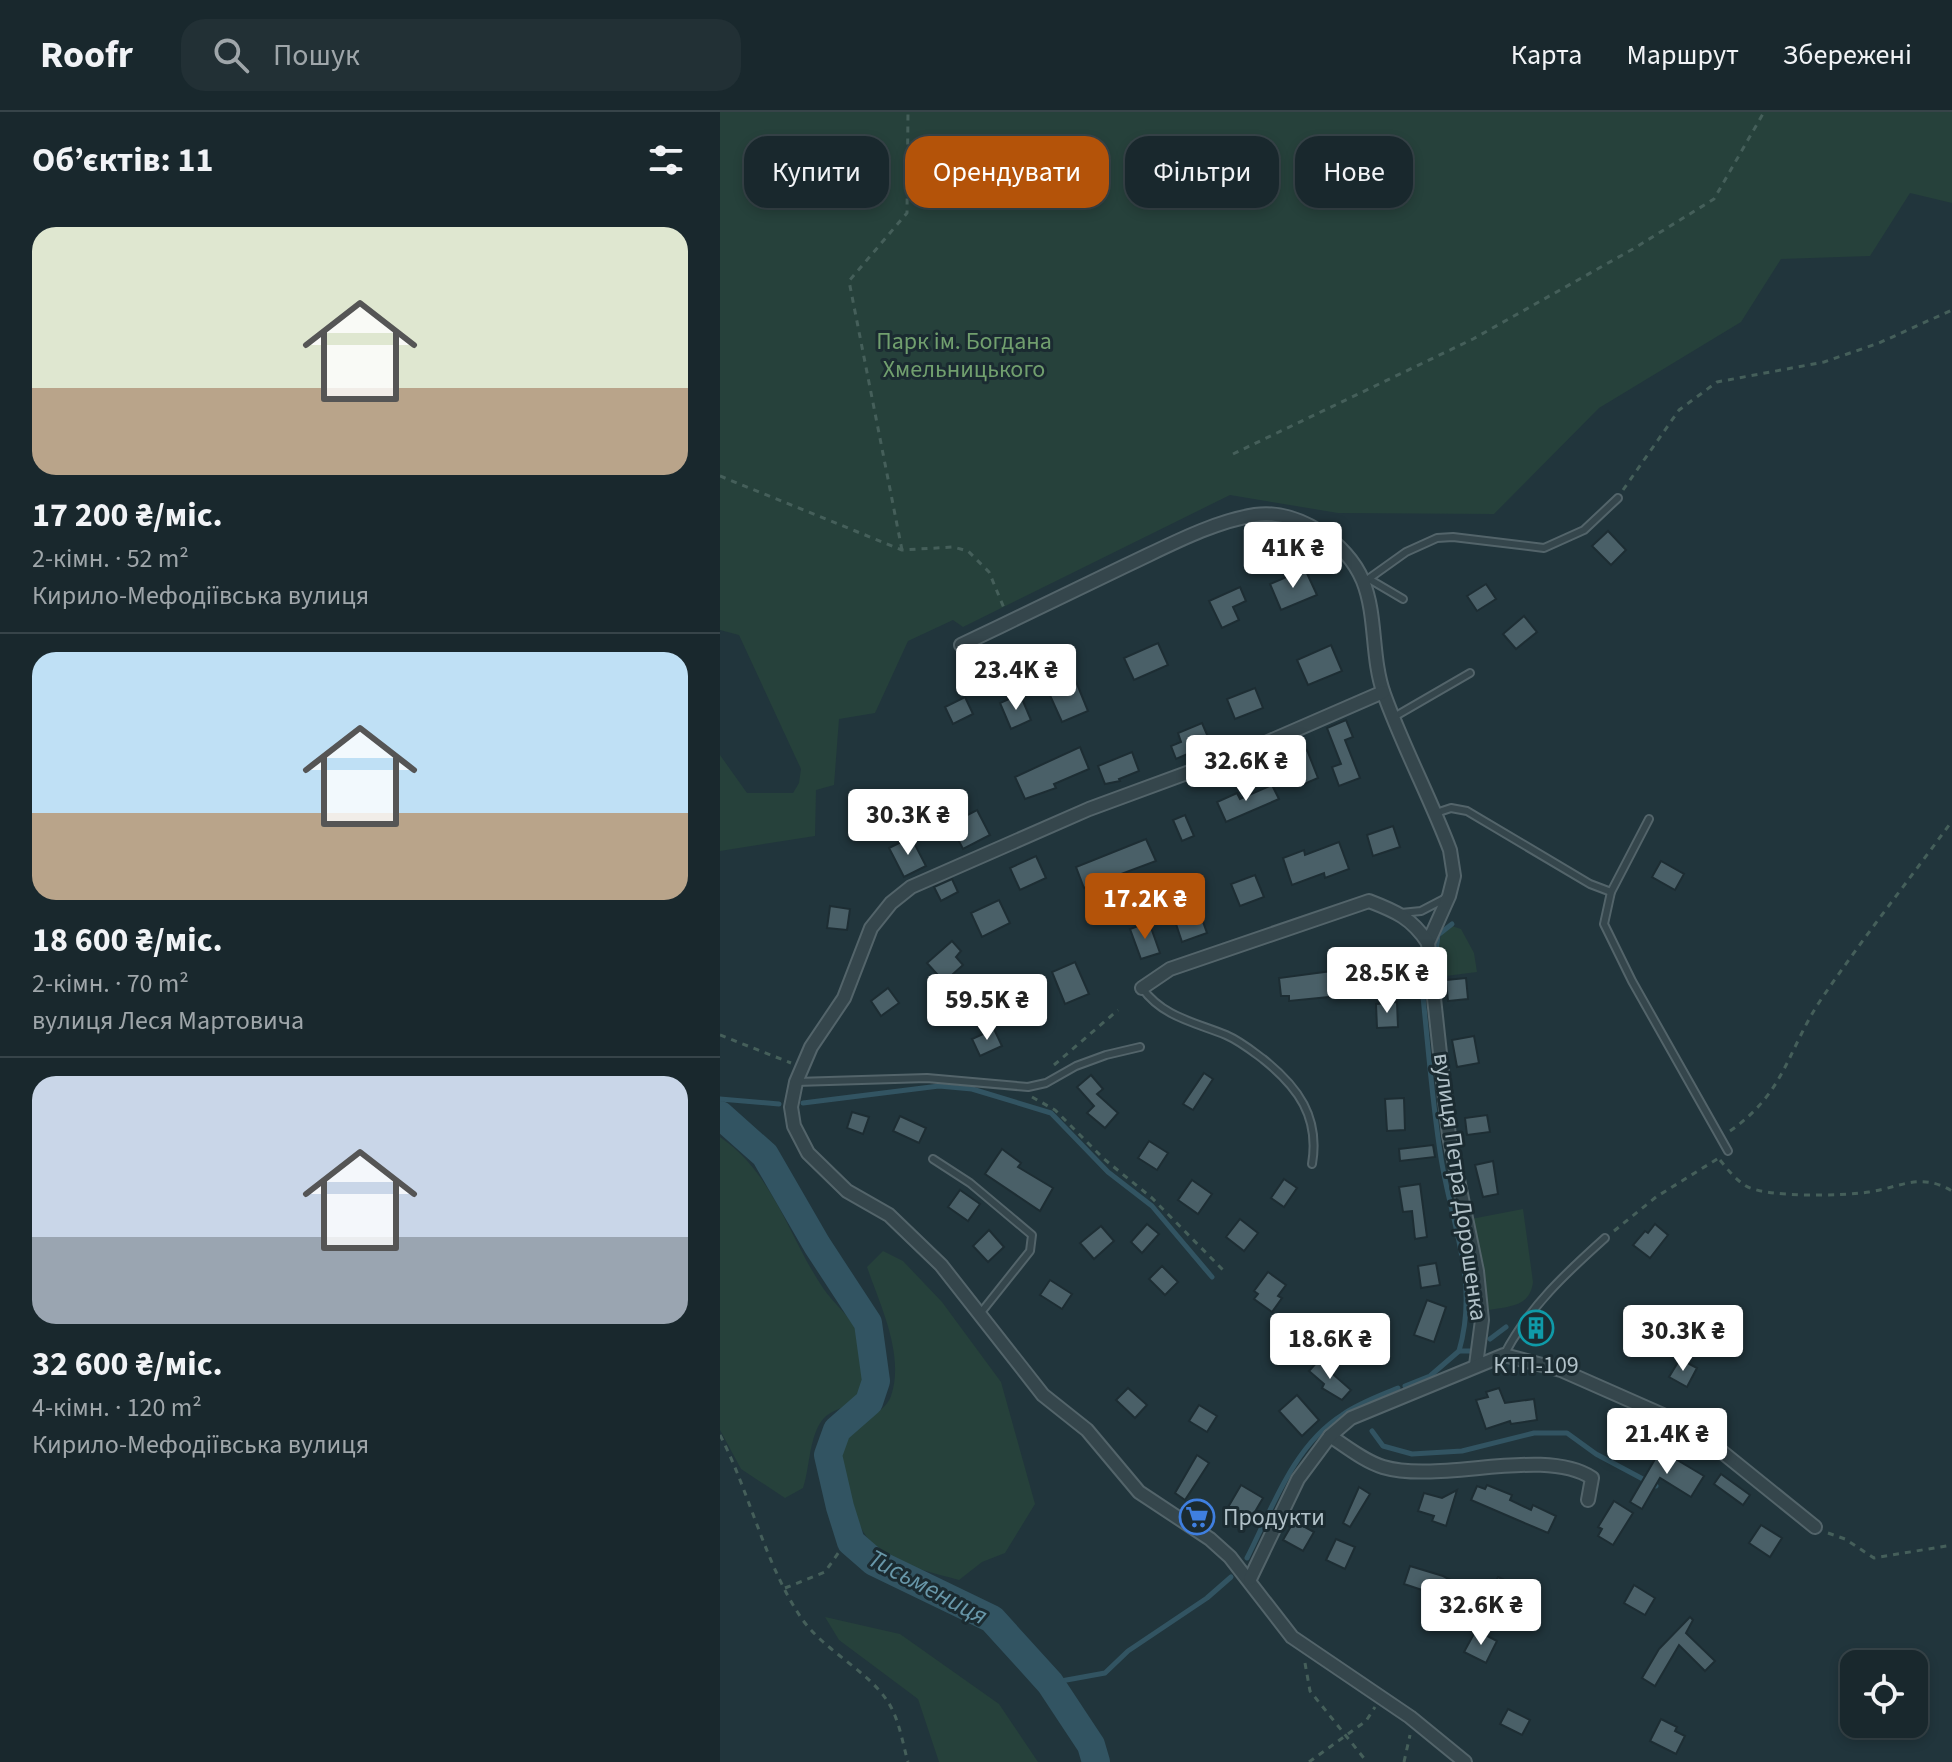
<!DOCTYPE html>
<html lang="uk">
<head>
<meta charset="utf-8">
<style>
	body { margin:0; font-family:"Source Sans 3",sans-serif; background:#223035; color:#f1f3f6; height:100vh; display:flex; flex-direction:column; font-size:30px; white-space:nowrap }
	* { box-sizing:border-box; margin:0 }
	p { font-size:26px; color:#9fa6aa }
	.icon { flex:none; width:44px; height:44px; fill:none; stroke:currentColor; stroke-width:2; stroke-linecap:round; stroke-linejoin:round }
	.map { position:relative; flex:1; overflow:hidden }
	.panel { display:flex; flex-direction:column; background:#19282d; width:720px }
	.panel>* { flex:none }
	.guide { position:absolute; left:24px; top:24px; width:760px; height:72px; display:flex; gap:16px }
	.fabs { position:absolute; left:1120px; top:1538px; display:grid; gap:16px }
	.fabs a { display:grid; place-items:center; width:88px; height:88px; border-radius:16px; background:#19282d; box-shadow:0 4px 12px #0003,0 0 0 2px #374449; font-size:40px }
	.price { position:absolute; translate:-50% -68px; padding:0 18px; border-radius:8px; background:#fff; color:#222; font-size:26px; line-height:52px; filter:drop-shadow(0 2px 4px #0008) }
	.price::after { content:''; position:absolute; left:50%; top:48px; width:24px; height:18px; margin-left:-12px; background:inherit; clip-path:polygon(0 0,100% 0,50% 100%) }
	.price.active { background:#b45309; color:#fff }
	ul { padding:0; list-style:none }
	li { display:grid; align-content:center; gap:16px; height:424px; padding:0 32px }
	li+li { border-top:2px solid #374449 }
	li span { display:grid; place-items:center; height:248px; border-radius:24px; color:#555 }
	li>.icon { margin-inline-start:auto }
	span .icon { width:144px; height:144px; fill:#fffc; stroke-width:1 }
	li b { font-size:34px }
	h2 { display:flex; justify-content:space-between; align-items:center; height:96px; padding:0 32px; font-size:34px }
	.tag { padding:0 28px; border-radius:24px; background:#19282d; box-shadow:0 4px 12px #0003,0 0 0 2px #374449; font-size:28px; line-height:72px }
	.tag.active { background:#b45309; color:#fff }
	header { display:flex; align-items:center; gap:48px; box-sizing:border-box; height:112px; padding:0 40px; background:#19282d; border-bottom:2px solid #374449 }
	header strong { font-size:38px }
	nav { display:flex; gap:44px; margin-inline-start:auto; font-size:28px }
	.search { width:560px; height:72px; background:#223035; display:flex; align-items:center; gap:20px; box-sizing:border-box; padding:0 28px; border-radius:24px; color:#9fa6aa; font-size:30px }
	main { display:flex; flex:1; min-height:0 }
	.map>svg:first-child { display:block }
	.green { fill:#26413b }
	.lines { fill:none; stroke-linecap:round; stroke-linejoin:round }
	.stream { stroke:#325462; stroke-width:5 }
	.river { stroke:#325462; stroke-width:28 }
	.building { fill:#4a6068; stroke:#1d2d33; stroke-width:2 }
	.lane-casing { stroke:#53646a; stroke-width:10 }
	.street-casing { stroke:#53646a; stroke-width:16 }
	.path { stroke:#455f5a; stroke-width:3; stroke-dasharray:6 6; stroke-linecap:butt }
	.lane { stroke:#35464c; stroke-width:6 }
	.street { stroke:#35464c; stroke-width:12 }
	.labels { text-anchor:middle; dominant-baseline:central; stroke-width:6; stroke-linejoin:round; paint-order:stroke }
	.park-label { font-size:24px; fill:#719f6e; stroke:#1b2b31 }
	.street-label { font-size:24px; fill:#b1c1c8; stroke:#1b2b31 }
	.poi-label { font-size:24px; fill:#b1c1c8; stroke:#1b2b31 }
	.water-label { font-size:26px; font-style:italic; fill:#6897a9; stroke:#1b2b31 }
</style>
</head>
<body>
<header>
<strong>Roofr</strong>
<div class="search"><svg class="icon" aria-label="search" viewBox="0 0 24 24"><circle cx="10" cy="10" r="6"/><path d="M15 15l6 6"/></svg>Пошук</div>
<nav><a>Карта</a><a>Маршрут</a><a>Збережені</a></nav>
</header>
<main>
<section class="panel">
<h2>Об’єктів: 11<svg class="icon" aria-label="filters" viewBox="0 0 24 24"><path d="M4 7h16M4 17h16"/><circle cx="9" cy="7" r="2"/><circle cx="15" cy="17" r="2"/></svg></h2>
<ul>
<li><span style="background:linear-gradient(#dfe7d0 65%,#b9a48a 0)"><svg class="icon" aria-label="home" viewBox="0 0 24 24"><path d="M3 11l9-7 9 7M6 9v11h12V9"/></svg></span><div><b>17 200 ₴/міс.</b><p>2-кімн. · 52 m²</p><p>Кирило-Мефодіївська вулиця</p></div></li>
<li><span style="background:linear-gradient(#bfe0f5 65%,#b9a48a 0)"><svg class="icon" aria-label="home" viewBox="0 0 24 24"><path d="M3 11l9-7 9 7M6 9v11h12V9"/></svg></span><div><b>18 600 ₴/міс.</b><p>2-кімн. · 70 m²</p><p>вулиця Леся Мартовича</p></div></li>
<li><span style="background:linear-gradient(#c9d6e8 65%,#9aa5b1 0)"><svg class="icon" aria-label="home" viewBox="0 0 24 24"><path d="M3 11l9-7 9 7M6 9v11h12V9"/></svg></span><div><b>32 600 ₴/міс.</b><p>4-кімн. · 120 m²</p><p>Кирило-Мефодіївська вулиця</p></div></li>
</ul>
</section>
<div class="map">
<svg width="1232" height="1650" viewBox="0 0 1232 1650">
	<rect width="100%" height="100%" fill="#21353c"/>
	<!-- green -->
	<g class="green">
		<polygon points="0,0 1232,0 1232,91 1190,81 1150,144 1061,147 1021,210 879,296 774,402 618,401 510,383 243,515 233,508 188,529 155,601 119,607 114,673 96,678 95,724 0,739 0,643 27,681 73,681 79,671 81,657 19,523 0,518"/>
		<polygon points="732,814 741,817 754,841 757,860 718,865 717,835 724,817"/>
		<path d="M0 1025C54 1062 68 1124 103 1176 113 1191 129 1203 137 1219 143 1233 149 1259 146 1274 142 1295 117 1293 104 1306 89 1322 90 1356 83 1376L65 1386 21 1357 0 1318Z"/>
		<path d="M803 1097 813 1170C810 1195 790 1194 769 1198L751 1107Z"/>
		<path d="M163 1139 183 1149 222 1190 281 1270 315 1392 285 1441 262 1450 239 1468C169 1449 142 1446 125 1369 122 1353 116 1338 126 1323 136 1307 163 1305 171 1284 185 1243 160 1193 147 1155Z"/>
		<polygon points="105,1505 180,1522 279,1592 318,1650 219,1650 198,1587 119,1528"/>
	</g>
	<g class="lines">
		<!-- stream -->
		<g class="stream">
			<polyline points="715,847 718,823 732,812"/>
			<path d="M702 875C708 932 712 990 721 1046 732 1114 759 1170 739 1239"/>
			<polyline points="0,987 59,992"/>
			<polyline points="83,991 219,974 252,977 331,1001 388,1060 432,1094 492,1165"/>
			<polyline points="770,1227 786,1215"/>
			<polyline points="685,1274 710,1264 739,1239 751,1239"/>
			<polyline points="652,1319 663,1334 692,1342 742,1339 814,1321 847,1321 876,1342 936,1374"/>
			<path d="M527 1446C552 1397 573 1334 622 1303 639 1291 659 1284 678 1276"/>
			<polyline points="330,1571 385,1561 408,1539 487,1486 511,1465"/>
		</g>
		<!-- river -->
		<polyline class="river" points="0,1003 45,1043 97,1133 148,1211 156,1269 149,1290 117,1318 108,1343 120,1395 131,1430 154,1450 272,1507 330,1571 371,1633 376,1650"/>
	</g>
	<!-- building -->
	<g class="building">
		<polygon points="888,419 906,438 891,453 872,434"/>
		<polygon points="585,457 597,483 561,498 550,472"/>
		<polygon points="766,472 776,487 757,499 747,484"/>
		<polygon points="520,475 526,489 513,495 519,508 502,516 489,489"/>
		<polygon points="804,504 817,520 796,537 783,522"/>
		<polygon points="438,531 448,553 414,568 404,546"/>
		<polygon points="611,533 622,559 588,573 577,548"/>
		<polygon points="355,567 368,599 342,610 328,579"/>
		<polygon points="535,576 543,596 515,607 507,587"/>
		<polygon points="300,582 311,608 291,617 280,591"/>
		<polygon points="245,585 253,602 233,612 225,595"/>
		<polygon points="626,608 633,625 625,628 640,666 619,674 612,655 621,652 607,616"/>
		<polygon points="482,611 491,632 456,647 451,634 461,630 458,621"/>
		<polygon points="360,635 369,657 334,672 336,676 305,687 295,665"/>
		<polygon points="587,638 598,666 582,673 571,646"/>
		<polygon points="412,640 419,659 399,667 400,669 385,672 378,654"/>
		<polygon points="552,673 559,687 506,710 497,690 517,681 520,687"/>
		<polygon points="257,698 270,723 243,737 230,712"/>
		<polygon points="465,703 474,724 462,729 453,708"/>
		<polygon points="673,714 680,735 653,744 647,723"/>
		<polygon points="191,725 206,754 184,765 169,736"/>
		<polygon points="426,727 436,749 364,776 356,755"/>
		<polygon points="619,730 629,757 605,766 604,761 572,773 563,746 584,738 585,743"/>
		<polygon points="316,744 326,766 300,778 290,756"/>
		<polygon points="941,749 964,762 955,778 932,765"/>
		<polygon points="535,763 544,785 520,794 511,772"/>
		<polygon points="232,767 238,780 221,789 214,775"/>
		<polygon points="279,788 290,811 262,825 251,801"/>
		<polygon points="477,793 487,821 462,830 456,812 465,809 462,798"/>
		<polygon points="110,794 130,797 127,818 107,816"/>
		<polygon points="429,810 440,841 421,847 410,817"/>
		<polygon points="232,829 241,839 236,845 243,853 233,862 243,873 234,881 207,851"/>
		<polygon points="355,850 369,882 345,892 332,860"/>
		<polygon points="627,857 629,883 569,889 569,884 561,884 559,866"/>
		<polygon points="746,866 748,887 728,889 726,868"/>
		<polygon points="168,876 179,891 161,904 151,889"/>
		<polygon points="677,890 678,915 657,916 656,892"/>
		<polygon points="274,917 282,934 260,944 252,927"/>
		<polygon points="754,924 759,951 737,955 732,928"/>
		<polygon points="484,961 493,967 473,998 463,992"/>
		<polygon points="371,963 383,977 377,982 398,1001 385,1016 367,1001 374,994 357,975"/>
		<polygon points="684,986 685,1018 667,1019 665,987"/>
		<polygon points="132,1000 149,1005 143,1022 127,1016"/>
		<polygon points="767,1003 770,1020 747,1023 745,1006"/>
		<polygon points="180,1004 206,1016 199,1031 173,1019"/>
		<polygon points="429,1029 448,1041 437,1058 418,1046"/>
		<polygon points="713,1033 715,1045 680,1049 679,1037"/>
		<polygon points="282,1037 301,1051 298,1055 333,1076 320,1099 265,1062"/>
		<polygon points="773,1049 778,1082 763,1085 755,1053"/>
		<polygon points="564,1067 577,1076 564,1095 551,1086"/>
		<polygon points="472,1068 492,1082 478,1102 458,1088"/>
		<polygon points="700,1072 707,1125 695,1127 692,1099 683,1100 679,1075"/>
		<polygon points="240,1078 260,1092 248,1109 228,1095"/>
		<polygon points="520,1107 538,1121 524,1139 506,1125"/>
		<polygon points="427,1112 439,1122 422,1141 411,1130"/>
		<polygon points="935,1112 948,1123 930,1146 913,1133 925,1119 928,1121"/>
		<polygon points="381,1114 394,1129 374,1147 360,1131"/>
		<polygon points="269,1118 284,1135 268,1150 253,1134"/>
		<polygon points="716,1151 720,1173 701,1176 698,1154"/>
		<polygon points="442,1154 458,1170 445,1183 429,1167"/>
		<polygon points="548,1160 566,1173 558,1184 562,1186 552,1200 534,1187 538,1182 534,1179"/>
		<polygon points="330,1168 352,1182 342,1197 320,1183"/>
		<polygon points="707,1188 726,1195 714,1230 694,1223"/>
		<polygon points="632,1215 651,1220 646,1240 627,1236"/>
		<polygon points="960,1247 977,1256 967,1275 949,1265"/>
		<polygon points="598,1249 631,1278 622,1288 602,1276 604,1272 589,1259"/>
		<polygon points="408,1276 427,1293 415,1306 396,1288"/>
		<polygon points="779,1276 785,1291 814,1287 817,1308 791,1312 790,1309 766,1317 756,1288 768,1285 766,1280"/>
		<polygon points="577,1283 599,1308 582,1324 559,1299"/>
		<polygon points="479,1293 497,1304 487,1320 469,1309"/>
		<polygon points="945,1330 959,1339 954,1346 984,1364 971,1385 940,1366 922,1397 910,1390"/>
		<polygon points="477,1343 489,1351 465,1388 455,1381"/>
		<polygon points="1001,1362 1030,1383 1023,1393 994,1372"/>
		<polygon points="521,1373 543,1386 529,1410 507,1397"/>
		<polygon points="767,1373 792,1383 790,1388 811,1398 813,1393 836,1404 828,1421 751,1388 757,1374 765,1377"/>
		<polygon points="639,1375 650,1382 630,1415 623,1411"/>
		<polygon points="737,1378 726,1414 712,1409 714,1404 698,1399 704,1381 722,1386"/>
		<polygon points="894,1389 913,1401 893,1433 878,1424 882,1417 878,1415"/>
		<polygon points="574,1409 594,1420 583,1439 563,1428"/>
		<polygon points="1041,1413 1062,1426 1050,1445 1029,1431"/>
		<polygon points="616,1427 635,1435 625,1457 606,1448"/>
		<polygon points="690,1454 723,1464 750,1478 742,1494 703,1474 702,1478 684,1472"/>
		<polygon points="778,1465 797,1474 788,1493 781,1490 777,1497 765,1491"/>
		<polygon points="914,1473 935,1486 925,1503 904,1491"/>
		<polygon points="970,1505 973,1508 966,1521 995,1549 985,1559 959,1533 935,1574 922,1566 939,1537"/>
		<polygon points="756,1518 777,1529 766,1551 744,1540"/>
		<polygon points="788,1597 810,1608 802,1623 780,1612"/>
		<polygon points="941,1607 957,1615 955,1619 965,1624 956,1642 930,1629"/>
	</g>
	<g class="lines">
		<!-- lane casing -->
		<g class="lane-casing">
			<g id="lane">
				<polyline points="649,467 683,487"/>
				<polyline points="644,470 686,440 717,426 733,425 824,436 864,418 898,386"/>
				<polyline points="674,605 750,561"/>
				<polyline points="716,701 731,696 747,699 870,772 891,780"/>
				<polyline points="929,707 891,780 884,812 912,869 1008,1039"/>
				<polyline points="681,801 701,799 726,786"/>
				<path d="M422 876C443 905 474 910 506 923 520 929 531 938 543 947 578 975 600 1005 592 1052"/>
				<polyline points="76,970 207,966 308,975 326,971 356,954 386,943 420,935"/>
				<polyline points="213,1047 250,1071 312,1123 310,1139 259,1203"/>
				<path d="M784 1243C809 1195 846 1161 885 1126"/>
			</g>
		</g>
		<!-- street casing -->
		<g class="street-casing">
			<g id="street">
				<path d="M241 533C296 507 351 480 405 454 446 435 491 410 535 403 577 397 627 430 643 469 657 504 651 546 664 582 683 635 710 685 730 738L734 764 729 784 708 831 729 1024 757 1159 762 1208 756 1253"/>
				<polyline points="663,580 532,637 369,697 191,775 171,791 151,816 124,886 91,935 76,970 71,995 74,1014 88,1041 127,1079 169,1103 221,1153 323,1283 367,1318 419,1380 490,1427 510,1445 572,1525 690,1605 745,1650"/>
				<path d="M422 876 450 857 649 789C675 799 692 806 708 831"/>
				<path d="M610 1324C627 1335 644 1349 663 1355 720 1372 824 1334 872 1366L868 1388"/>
				<polyline points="530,1467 578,1367 610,1324 631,1306 784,1243 841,1258 952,1307 986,1327 1095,1415"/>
			</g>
		</g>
		<!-- path -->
		<g class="path">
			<polyline points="513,342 753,227 913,137 994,87 1044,0"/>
			<polyline points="0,364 182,438 233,435 248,439 269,460 284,496"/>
			<polyline points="903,378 959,298 997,270 1104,250 1159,231 1232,198"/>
			<polyline points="182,438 129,169 187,101 188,0"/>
			<polyline points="0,923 71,951"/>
			<polyline points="334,953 398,898"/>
			<polyline points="312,985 335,998 384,1047 432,1086 504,1159"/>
			<path d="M1010 1019C1066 980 1067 938 1102 886 1143 826 1189 768 1232 709"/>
			<path d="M1000 1048C1008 1058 1016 1068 1026 1074 1047 1086 1124 1084 1149 1080 1182 1075 1200 1060 1232 1079"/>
			<polyline points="894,1119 936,1085 1002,1044"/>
			<path d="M0 1323C30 1381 45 1453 82 1507 104 1538 146 1558 166 1587 179 1605 182 1629 188 1650"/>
			<polyline points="1108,1421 1125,1427 1154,1446 1232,1433"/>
			<polyline points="65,1476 105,1460 119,1440"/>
			<polyline points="585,1551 590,1579 647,1650"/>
			<polyline points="589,1650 646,1609 655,1595"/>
			<polyline points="684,1650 690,1623"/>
		</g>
		<!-- lane -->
		<use href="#lane" class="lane"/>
		<!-- street -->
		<use href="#street" class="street"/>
	</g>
	<!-- icons -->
	<defs>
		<g id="building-ring" transform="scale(1.8)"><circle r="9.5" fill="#1b2b31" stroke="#0f9aa8" stroke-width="1.5"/><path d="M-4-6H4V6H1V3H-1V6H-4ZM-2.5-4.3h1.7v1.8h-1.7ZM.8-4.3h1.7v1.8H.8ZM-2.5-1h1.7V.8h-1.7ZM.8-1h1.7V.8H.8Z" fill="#0f9aa8"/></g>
		<g id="supermarket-ring" transform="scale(1.8)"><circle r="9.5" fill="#1b2b31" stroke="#3f7fe0" stroke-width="1.5"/><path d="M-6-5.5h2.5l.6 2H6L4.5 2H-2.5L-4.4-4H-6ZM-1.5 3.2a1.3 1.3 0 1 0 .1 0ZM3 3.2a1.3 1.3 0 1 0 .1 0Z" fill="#3f7fe0"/></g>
	</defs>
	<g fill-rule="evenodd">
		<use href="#building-ring" x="816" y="1216"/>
		<use href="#supermarket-ring" x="477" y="1405"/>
	</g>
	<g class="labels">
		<!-- park labels -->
		<g class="park-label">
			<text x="244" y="229">Парк ім. Богдана<tspan x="244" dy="28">Хмельницького</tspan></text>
		</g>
		<!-- street labels -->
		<g class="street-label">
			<text transform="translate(740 1075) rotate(82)">вулиця Петра Дорошенка</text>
		</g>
		<!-- poi labels -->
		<g class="poi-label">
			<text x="816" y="1253">КТП-109</text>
			<text x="503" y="1405" text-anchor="start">Продукти</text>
		</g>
		<!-- water labels -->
		<g class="water-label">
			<text transform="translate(208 1475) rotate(28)">Тисьмениця</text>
		</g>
	</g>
</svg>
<div class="fabs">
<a><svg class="icon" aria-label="locate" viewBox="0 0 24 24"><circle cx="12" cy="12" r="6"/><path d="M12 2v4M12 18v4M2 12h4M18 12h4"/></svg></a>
</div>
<b class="price" style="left:573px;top:478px">41K ₴</b>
<b class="price" style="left:296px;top:600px">23.4K ₴</b>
<b class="price" style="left:526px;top:691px">32.6K ₴</b>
<b class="price" style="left:188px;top:745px">30.3K ₴</b>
<b class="price active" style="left:425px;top:829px">17.2K ₴</b>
<b class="price" style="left:667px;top:903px">28.5K ₴</b>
<b class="price" style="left:267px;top:930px">59.5K ₴</b>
<b class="price" style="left:963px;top:1261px">30.3K ₴</b>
<b class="price" style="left:610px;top:1269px">18.6K ₴</b>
<b class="price" style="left:947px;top:1364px">21.4K ₴</b>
<b class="price" style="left:761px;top:1535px">32.6K ₴</b>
<div class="guide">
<a class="tag">Купити</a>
<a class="tag active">Орендувати</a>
<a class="tag">Фільтри</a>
<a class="tag">Нове</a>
</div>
</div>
</main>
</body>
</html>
